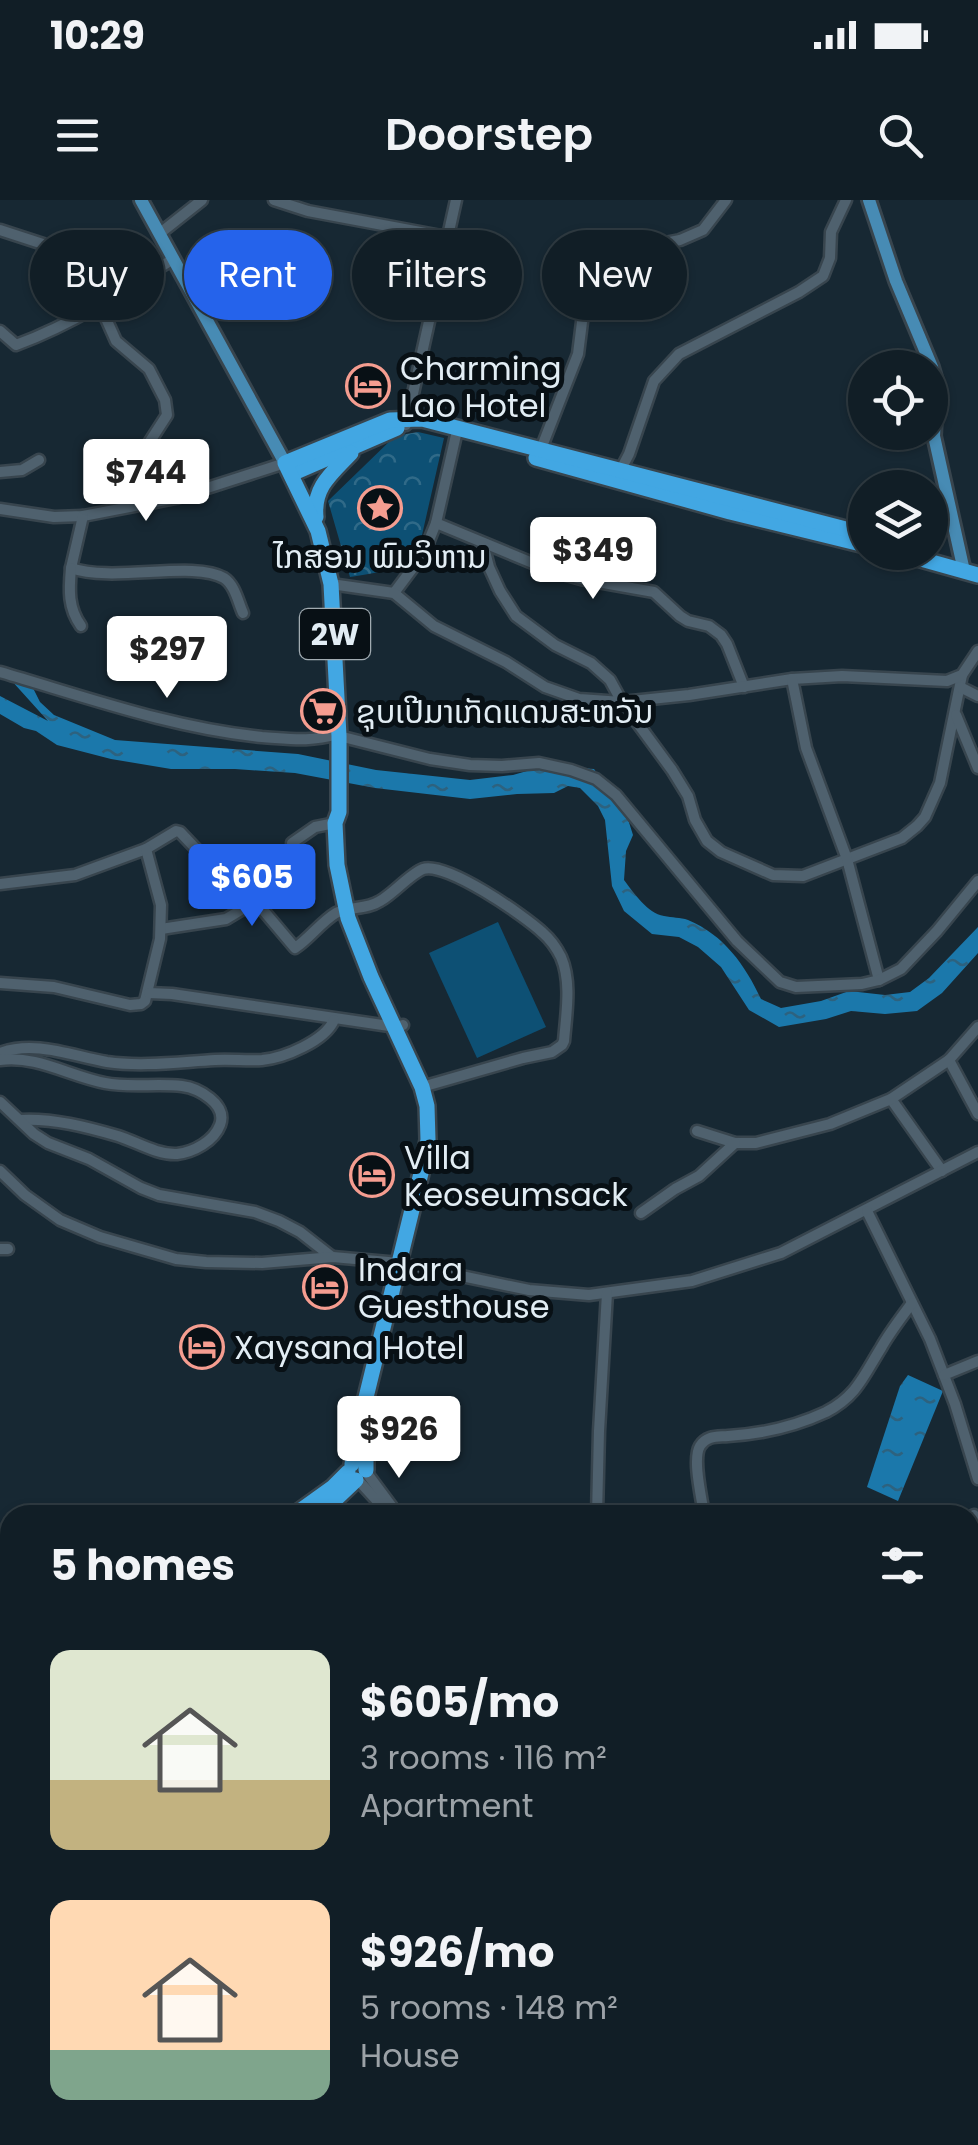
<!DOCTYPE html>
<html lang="en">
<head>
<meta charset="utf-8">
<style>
	body { margin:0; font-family:Poppins,"Noto Sans Lao",sans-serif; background:#1a272e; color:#f1f3f6; height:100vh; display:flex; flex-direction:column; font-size:38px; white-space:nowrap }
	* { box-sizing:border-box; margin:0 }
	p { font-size:32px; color:#9ca2a7 }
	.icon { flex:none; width:55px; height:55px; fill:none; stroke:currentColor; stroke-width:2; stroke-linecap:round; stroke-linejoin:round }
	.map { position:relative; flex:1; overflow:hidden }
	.drawer { position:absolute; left:0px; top:1305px; width:980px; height:640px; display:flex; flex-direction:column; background:#111e26; border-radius:30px 30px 0 0; box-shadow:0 2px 8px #0004,0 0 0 2px #303c43 }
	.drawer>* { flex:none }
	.banner { position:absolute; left:30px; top:30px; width:920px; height:90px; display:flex; gap:20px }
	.buttons { position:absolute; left:848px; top:150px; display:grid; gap:20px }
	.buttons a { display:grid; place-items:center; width:100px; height:100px; border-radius:50%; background:#111e26; box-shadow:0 2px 8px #0004,0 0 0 2px #303c43; font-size:50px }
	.price { position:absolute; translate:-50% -85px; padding:0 22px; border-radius:10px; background:#fff; color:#222; font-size:32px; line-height:65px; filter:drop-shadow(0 2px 5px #0008) }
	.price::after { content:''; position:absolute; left:50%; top:60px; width:30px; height:22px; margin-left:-15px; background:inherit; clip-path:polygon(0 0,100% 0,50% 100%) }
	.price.current { background:#2563eb; color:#fff }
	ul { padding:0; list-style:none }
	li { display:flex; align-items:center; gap:30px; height:250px; padding:0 50px }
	li span { display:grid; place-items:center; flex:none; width:280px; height:200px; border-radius:20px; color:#555 }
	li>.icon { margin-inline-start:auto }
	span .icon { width:120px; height:120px; fill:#fffc; stroke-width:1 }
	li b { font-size:42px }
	h2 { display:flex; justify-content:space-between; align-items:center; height:120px; padding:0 50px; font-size:42px }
	.chip { padding:0 35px; border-radius:45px; background:#111e26; box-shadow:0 2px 8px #0004,0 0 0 2px #303c43; font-size:35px; line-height:90px }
	.chip.current { background:#2563eb; color:#fff }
	.status { display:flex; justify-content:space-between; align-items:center; height:70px; padding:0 50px; background:#111e26; direction:ltr }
	.status svg { height:28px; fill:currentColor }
	header { display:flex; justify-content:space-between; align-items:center; height:130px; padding:0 50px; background:#111e26; font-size:45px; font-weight:600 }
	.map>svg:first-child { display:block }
	.park { fill:url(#park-crowns) }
	.garden { fill:#0d5074 }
	.water { fill:url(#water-ripples) }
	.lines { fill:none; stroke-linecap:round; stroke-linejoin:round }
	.taxiway { stroke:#52626c; stroke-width:20 }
	.runway { stroke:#52626c; stroke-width:52 }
	.minor-casing { stroke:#38454e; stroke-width:15 }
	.major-casing { stroke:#38454e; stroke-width:18 }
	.highway-casing { stroke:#38454e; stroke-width:20 }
	.minor { stroke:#4f616e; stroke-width:10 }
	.major { stroke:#478bb4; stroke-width:12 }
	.highway { stroke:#42a7e3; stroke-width:15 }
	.labels { text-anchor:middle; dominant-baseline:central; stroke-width:10; stroke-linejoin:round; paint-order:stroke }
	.shield { fill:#081015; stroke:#a1abb1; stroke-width:2.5 }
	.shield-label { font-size:30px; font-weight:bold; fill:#e2edf4 }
	.poi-label { font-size:32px; fill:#e2edf4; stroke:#081015; text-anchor:start }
</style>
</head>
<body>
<div class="status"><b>10:29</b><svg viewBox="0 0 49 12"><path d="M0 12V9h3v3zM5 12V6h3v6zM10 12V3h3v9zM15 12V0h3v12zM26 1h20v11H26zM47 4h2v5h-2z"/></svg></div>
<header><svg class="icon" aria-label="menu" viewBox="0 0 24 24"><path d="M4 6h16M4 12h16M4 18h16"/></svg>Doorstep<svg class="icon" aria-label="search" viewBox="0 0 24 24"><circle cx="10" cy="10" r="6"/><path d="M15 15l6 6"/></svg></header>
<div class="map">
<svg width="978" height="1945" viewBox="0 0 978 1945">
	<defs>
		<pattern id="park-crowns" width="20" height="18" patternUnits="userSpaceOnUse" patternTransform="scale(2.5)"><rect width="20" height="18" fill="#0d5074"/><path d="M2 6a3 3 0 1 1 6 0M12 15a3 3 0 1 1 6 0" fill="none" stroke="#306a88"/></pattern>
		<pattern id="water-ripples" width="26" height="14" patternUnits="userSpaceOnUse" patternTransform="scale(2.5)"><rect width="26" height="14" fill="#1b78ab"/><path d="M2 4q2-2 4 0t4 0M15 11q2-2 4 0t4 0" fill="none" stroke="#2d627f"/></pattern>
	</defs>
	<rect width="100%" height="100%" fill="#172833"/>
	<!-- park -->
	<path class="park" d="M418 232 444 238 422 335C405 371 386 371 350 377L328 301 395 236Z"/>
	<!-- garden -->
	<polygon class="garden" points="498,722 546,827 477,858 429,753"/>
	<!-- water -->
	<g class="water">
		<path d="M13 472 33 488 40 502 54 515 115 540 298 554 376 570 470 580 513 575 548 565 594 569 626 613 633 635 626 651 624 680C634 693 647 713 664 716 672 718 680 717 688 720 724 735 745 765 761 799L781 808 821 801 849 791 885 795 910 792 929 778 978 727V753L942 793 917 811 885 814 851 811 826 819 779 827 749 810 721 767 698 747 679 737 652 734 624 711 612 686 605 620 598 606 580 588 568 586 554 593 517 594 470 599 375 588 295 573 235 569H171L111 559 57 545 36 531 24 528 0 514V496L48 521 11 480Z"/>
		<polygon points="908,1175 943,1191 898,1301 867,1287 900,1186"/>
	</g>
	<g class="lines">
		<!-- taxiway -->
		<polyline class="taxiway" points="765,1935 785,1942 805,1940"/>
		<!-- runway -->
		<g class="runway">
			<polyline points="970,1859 978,1855"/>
			<polyline points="795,1945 815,1935"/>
		</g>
		<!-- minor casing -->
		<g class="minor-casing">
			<g id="minor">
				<polyline points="274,0 308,11 447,37"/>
				<polyline points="0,30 43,44 57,52 90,112"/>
				<polyline points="159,34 202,0"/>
				<polyline points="100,105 116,141 149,169 165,200 167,215 136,263 152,303"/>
				<path d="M0 131 16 145C73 124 122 92 173 59"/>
				<polyline points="406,225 456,0"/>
				<polyline points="541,249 578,154 588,74 595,60 608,54 680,40 703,30 726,0"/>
				<polyline points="0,272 22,270 39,260"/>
				<polyline points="618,275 629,254 654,181 679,154 799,92 823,76 830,58 831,32 846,0"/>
				<polyline points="0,309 54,317 83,316 176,298 285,263"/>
				<path d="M83 316 71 368C113 383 194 360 224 378 235 385 238 402 243 413"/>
				<polyline points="436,323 552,371 581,379 654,392 680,416 688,421 709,426 721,435 727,444 744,487"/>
				<polyline points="483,344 489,367 500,391 516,416 555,445 591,463 610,480 622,502 672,570 688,596 695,620 707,641 721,652 773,675 803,676 902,638 917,626 925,617 940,583 962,475"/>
				<path d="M71 368C69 390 68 408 81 426"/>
				<polyline points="331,384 394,393 424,353 436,323 456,235"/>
				<polyline points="394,393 434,426 506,462 545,487 579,499 622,502 689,495 792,479 842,476 947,481 962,475 978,451"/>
				<path d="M0 472C86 497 172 528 262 537 293 539 308 542 339 534"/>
				<polyline points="792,479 806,548 847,659 879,780"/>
				<polyline points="960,487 978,496"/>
				<polyline points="956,515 978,568"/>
				<polyline points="339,536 430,559 470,565 502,566 539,563 571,570 596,579 616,595 737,741 780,782 796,787 862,784 879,780 901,769 937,731 978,681"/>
				<polyline points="292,643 315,627 335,623"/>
				<path d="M0 684 75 675 146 649 176 631 180 632 198 651 220 659 295 748C309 739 321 722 336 713 350 706 366 710 380 701 393 694 410 674 423 669 446 661 525 716 543 733 550 739 557 749 561 757 572 782 566 815 564 841L562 845 552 852 523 858 422 887"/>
				<polyline points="161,729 226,719 256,701"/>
				<polyline points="0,783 54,787 130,805 141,804 145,801 160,739 161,705 146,649"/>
				<polyline points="149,793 172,794 396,827 403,825"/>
				<path d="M0 853C35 840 72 856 107 862 142 867 179 862 215 860 230 859 247 861 262 860 284 858 325 841 334 820"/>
				<path d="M0 860C37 855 69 876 105 883 130 888 156 883 182 886 198 888 228 904 220 925 214 941 194 952 177 954 157 955 137 942 118 936 87 927 53 918 20 920"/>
				<polyline points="949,860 978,914"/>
				<polyline points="891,899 942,971"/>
				<polyline points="0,902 34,934 48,943 89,959 141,988 159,995 255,1012 279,1021 300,1032 332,1057"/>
				<polyline points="697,931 735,943 756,943 830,924 891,899 949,860 978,827"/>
				<polyline points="0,971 25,995 60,1020 100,1037 176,1059 206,1062 262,1063 333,1057 399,1063 529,1090 589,1095 692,1081 781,1053 978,952"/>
				<polyline points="867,1011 930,1139 955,1204 978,1279"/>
				<polyline points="641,1013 675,989 699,976 735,943"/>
				<polyline points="0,1049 8,1049"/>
				<polyline points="944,1175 978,1161"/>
				<polyline points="366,1272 398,1315"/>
				<polyline points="358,1280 390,1315"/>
				<polyline points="597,1315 599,1231 607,1093"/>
				<path d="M704 1315C702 1299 692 1259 700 1246 707 1235 718 1237 728 1236 761 1234 796 1226 826 1212 857 1196 864 1175 881 1148 890 1132 901 1118 912 1103"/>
				<polyline points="970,1364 974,1315"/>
				<polyline points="970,1492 978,1531"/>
				<polyline points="970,1539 978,1538"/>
				<polyline points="0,1567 10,1581"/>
				<polyline points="258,1935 261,1945"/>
				<polyline points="340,1935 342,1945"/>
				<polyline points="76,1945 88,1935"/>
			</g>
		</g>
		<!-- major casing -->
		<g class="major-casing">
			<g id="major">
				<polyline points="141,0 285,263"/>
				<polyline points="869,0 896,81 932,167 937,184 934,236 964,371"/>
			</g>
		</g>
		<!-- highway casing -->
		<g class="highway-casing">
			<g id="highway">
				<polyline points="536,258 730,312 865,345"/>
				<polyline points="291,274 397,228"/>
				<path d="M316 317C313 287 332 273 351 253"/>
				<polyline points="896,352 978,375"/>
				<polyline points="352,1264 358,1230 423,965 428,940 427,906 422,887 371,777 348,718 337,665 335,623 339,612 339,536 331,384 318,331 285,263 390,220 422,219 865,334"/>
				<polyline points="366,1270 366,1228"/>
				<polyline points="314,1309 337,1298 356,1280"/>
				<polyline points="294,1315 333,1287 348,1272"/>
				<polyline points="0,1538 10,1529"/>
			</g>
		</g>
		<!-- minor -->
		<use href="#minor" class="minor"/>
		<!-- major -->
		<use href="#major" class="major"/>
		<!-- highway -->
		<use href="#highway" class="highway"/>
	</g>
	<!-- icons -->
	<defs>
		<g id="hotel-ring" transform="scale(2.25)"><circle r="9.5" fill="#081015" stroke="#f59d90" stroke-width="1.5"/><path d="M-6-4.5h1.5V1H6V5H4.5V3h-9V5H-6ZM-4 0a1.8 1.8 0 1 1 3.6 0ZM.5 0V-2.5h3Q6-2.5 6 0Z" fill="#f59d90"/></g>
		<g id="sight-ring" transform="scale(2.25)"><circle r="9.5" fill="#081015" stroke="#f59d90" stroke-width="1.5"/><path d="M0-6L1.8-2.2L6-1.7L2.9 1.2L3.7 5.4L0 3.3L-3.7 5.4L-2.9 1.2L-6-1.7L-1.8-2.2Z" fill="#f59d90"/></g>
		<g id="supermarket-ring" transform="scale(2.25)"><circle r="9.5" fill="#081015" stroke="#f59d90" stroke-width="1.5"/><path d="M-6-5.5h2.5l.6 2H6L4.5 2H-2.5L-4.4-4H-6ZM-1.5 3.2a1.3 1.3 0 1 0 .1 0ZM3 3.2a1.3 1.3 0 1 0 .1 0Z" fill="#f59d90"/></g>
	</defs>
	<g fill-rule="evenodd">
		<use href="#hotel-ring" x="368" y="186"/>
		<use href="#sight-ring" x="380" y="308"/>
		<use href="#supermarket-ring" x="323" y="511"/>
		<use href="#hotel-ring" x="372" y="975"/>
		<use href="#hotel-ring" x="325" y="1087"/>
		<use href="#hotel-ring" x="202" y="1147"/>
	</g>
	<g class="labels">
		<!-- shield labels -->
		<rect class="shield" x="300" y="409" width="70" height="50" rx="8"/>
		<g class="shield-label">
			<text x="335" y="434">2W</text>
		</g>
		<!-- poi labels -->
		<g class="poi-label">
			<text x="400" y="168">Charming<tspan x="400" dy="37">Lao Hotel</tspan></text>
			<text x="380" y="356" text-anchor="middle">ໄກສອນ ພົມວິຫານ</text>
			<text x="356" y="511">ຊຸບເປີມາເກັດແດນສະຫວັນ</text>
			<text x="404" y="957">Villa<tspan x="404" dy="37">Keoseumsack</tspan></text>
			<text x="358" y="1069">Indara<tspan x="358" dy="37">Guesthouse</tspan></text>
			<text x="234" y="1147">Xaysana Hotel</text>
		</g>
	</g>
</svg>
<div class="buttons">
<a><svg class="icon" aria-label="locate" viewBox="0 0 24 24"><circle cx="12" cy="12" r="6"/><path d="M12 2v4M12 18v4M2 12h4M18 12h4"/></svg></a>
<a><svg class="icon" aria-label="layers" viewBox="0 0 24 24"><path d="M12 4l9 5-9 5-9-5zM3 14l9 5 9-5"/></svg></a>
</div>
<b class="price" style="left:146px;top:324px">$744</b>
<b class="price" style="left:593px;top:402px">$349</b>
<b class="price" style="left:167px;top:501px">$297</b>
<b class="price current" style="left:252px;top:729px">$605</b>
<b class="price" style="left:399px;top:1281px">$926</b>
<div class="banner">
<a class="chip">Buy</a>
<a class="chip current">Rent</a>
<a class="chip">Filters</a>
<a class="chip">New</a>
</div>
<section class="drawer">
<h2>5 homes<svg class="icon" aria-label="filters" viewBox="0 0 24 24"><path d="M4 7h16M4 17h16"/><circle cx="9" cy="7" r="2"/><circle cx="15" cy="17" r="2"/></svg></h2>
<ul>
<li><span style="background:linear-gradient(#dfe7d0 65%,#c2b280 0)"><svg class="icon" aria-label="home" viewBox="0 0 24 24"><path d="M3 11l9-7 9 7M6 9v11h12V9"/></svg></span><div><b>$605/mo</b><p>3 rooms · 116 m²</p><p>Apartment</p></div></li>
<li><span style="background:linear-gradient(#ffd9b3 75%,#7fa58c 0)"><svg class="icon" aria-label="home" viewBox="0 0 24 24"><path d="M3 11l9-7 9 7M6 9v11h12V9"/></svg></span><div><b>$926/mo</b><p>5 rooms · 148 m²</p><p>House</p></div></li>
</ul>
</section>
</div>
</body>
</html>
